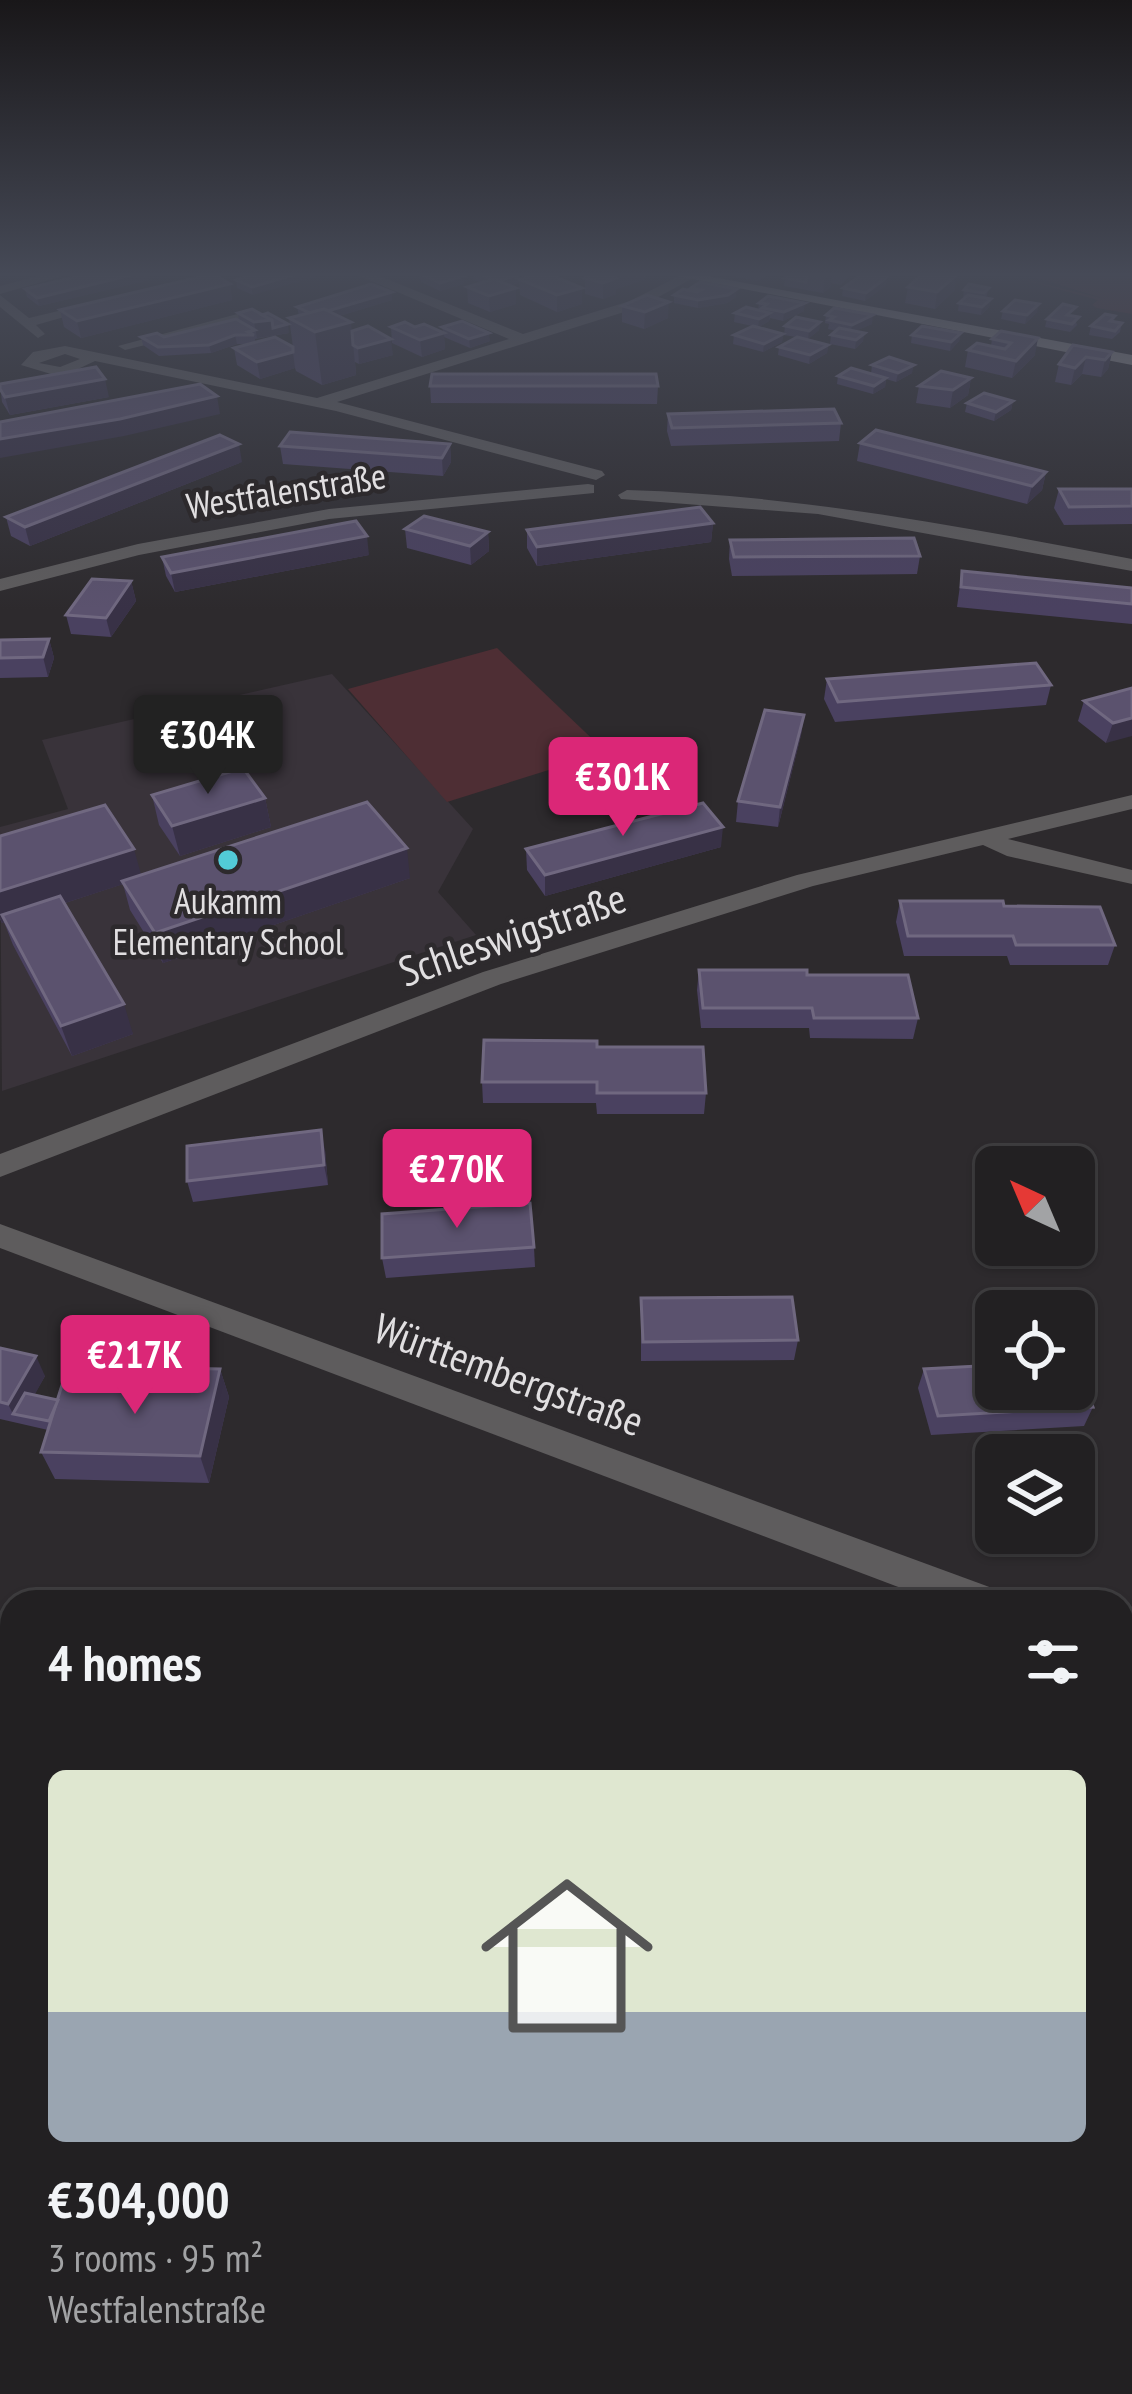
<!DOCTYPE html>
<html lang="en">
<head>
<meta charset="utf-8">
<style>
	body { margin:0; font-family:"PT Sans Narrow",sans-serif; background:#2e2d2f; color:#f1f3f6; height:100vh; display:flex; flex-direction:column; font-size:45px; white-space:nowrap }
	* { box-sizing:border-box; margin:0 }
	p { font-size:39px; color:#a2a3a5 }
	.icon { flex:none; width:66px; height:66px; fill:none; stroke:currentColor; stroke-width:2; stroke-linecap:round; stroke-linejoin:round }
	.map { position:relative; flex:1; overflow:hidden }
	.drawer { position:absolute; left:0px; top:1590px; width:1134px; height:804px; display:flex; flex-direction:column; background:#222022; border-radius:36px 36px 0 0; box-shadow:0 3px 9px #0004,0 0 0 3px #3f3e40 }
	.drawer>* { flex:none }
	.needle { width:78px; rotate:316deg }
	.controls { position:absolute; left:975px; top:1146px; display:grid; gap:24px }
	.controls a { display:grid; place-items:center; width:120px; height:120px; border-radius:18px; background:#222022; box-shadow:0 3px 9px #0004,0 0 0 3px #3f3e40; font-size:60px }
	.price { position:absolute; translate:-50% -102px; padding:0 27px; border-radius:12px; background:#db2777; color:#fff; font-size:39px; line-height:78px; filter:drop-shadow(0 3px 6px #0008) }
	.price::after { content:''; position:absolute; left:50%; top:72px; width:36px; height:27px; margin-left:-18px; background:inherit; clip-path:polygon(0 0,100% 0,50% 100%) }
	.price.active { background:#222; color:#fff }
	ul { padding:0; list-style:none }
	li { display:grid; align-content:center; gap:24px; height:636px; padding:0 48px }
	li+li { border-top:3px solid #3f3e40 }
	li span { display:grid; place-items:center; height:372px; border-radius:18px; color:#555 }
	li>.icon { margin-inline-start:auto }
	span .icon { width:216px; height:216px; fill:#fffc; stroke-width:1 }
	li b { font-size:51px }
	h2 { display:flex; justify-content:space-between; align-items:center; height:144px; padding:0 48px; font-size:51px }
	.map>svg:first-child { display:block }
	.built { fill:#39333a }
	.green { fill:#4e2e34 }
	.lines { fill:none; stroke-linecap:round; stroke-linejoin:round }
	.street { fill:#5e5c5d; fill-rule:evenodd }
	.primary { fill:#908d8e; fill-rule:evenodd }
	.wall { fill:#4a4160 }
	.shaded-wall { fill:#383146 }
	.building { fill:#5b526e; stroke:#706880; stroke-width:3 }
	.poi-dot { fill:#52cbd7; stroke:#2d2a2d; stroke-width:4.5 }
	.labels { text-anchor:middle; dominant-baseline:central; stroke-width:9; stroke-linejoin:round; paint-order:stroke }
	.far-street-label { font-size:36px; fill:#e1dfe1; stroke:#2d2a2d }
	.far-poi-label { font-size:36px; fill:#e1dfe1; stroke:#2d2a2d }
	.street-label { font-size:42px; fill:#e1dfe1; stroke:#2d2a2d }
</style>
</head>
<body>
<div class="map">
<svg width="1132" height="2394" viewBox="0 0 1132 2394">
	<rect width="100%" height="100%" fill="#2d2a2d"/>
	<!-- built -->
	<polygon class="built" points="332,674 473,829 438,892 476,935 2,1091 0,827 68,809 42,740"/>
	<!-- green -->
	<g class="green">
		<polygon points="1007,275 1105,299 1028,275 1132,275 1132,314 1097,308 1092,305 1098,300"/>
		<polygon points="497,648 606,752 447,802 348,689"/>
	</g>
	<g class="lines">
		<!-- street -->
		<g class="street">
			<polygon points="42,275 66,275 0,294 0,286"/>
			<path d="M357 275H377L523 334 630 301 681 275 695 277 640 307 337 402 602 471 605 475 596 480 336 411 95 361 61 377 21 365 33 352 65 346 317 398 509 339ZM65 354 80 359 60 367 39 363Z"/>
			<polygon points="0,295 29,318 96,302 103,306 36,325 45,334 38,338 0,307"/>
			<polygon points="241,313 246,320 125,350 118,346"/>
			<polygon points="588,484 594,485 594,493 329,519 139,555 0,591 0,579 138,544 329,509"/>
			<path d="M627 490C798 495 964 527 1132 559V571L818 514 621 499 618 495Z"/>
			<polygon points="1132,795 1132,809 1008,839 1132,870 1132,884 1007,856 983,845 813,886 501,984 0,1177 0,1154 483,972 797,875"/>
			<polygon points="0,1224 984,1585 997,1590 1003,1602 938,1602 0,1248"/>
			<polygon points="1132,1679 1132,1718 1122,1722 1122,1683"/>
			<polygon points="12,2178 12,2227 0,2232 0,2183"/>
		</g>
		<!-- primary -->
		<polygon class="primary" points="672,275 702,275 1132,355 1132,365"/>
	</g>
	<!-- wall -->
	<g class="wall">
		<polygon points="251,275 253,295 237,288 236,280"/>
		<polygon points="420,275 461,275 464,276 464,284 440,291 421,282"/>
		<polygon points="473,275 518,275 519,283 510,286 516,304 490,312 468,303 467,287 481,283 473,279"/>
		<polygon points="524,275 551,275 582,304 557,312 520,295 519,279 528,277"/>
		<polygon points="591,275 646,275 646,279 616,289 616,294 603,299 585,294 585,278"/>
		<polygon points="728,275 768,275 758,281"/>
		<polygon points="791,275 850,275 841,285 831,283 831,287 823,293 784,286 785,278"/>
		<polygon points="149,280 39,306 27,297 25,289"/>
		<polygon points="230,284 232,300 81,338 64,327 60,310"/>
		<polygon points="886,285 865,301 842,296 843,288"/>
		<polygon points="908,287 955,290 935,309 905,303"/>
		<polygon points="691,288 736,297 727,303 698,308 674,303 674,295 691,291"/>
		<polygon points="989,288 986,298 991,299 989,307 981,315 958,311 959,303 964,298 963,298 964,290"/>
		<polygon points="356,290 392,292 392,300 339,316 352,331 393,355 359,364 355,362 356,375 322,385 296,371 295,368 260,379 237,365 234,348 251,344 237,344 211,353 159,356 143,345 141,337 164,337 239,321 238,313 289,333 255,339 255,343 293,347 289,318 299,316 297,307"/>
		<polygon points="759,303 804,311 783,321 770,318 769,321 759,327 783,334 782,342 763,352 733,344 734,335 752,326 734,322 735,313 758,310"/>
		<polygon points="622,306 668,318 644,329 622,322"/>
		<polygon points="1003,311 1037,312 1025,324 1001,319"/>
		<polygon points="826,315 872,324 855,331 863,341 855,349 830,344 831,335 837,331 828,329 829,324 825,323"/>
		<polygon points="1074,315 1077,325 1070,332 1045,327 1047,319"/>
		<polygon points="1115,316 1114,322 1122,323 1120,332 1112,339 1089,335 1091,326"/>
		<polygon points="820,322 819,330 808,339 828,345 827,353 809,364 778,355 779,347 796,337 784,335 785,326"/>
		<polygon points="391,327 443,332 442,327 490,341 470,348 444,337 445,349 422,357 392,343"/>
		<polygon points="1001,331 1035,355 1012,378 965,367 968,350 991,346 992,339"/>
		<polygon points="961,333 959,341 950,351 911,343 912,335"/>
		<polygon points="1073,345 1112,352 1108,369 1101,377 1082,374 1071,385 1055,382 1059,364"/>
		<polygon points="872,365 912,373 896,382 886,379 885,387 873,394 837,384 838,376 871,374"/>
		<polygon points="971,378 968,395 950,408 916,403 919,386"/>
		<polygon points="0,384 109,397 10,415 2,402"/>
		<polygon points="430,386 658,386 657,404 431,403"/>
		<polygon points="1013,401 1011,410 994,421 965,412 967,403"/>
		<polygon points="668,414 841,423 839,441 671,446 667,431"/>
		<polygon points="860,443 1046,472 1042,490 1027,504 857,461"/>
		<polygon points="450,444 451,462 443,476 283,464 280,446"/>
		<polygon points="242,462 30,546 11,536 6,517"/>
		<polygon points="1059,489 1132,489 1132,524 1064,525 1054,508"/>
		<polygon points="713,523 711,542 537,566 527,548 527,530"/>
		<polygon points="405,529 488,532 489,551 471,565 407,548"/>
		<polygon points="730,540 920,556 917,574 732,576 729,559"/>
		<polygon points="369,555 175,592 166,576 162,557"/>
		<polygon points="962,571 1132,588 1132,624 957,607"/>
		<polygon points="131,581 136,601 111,637 71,634 66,615"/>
		<polygon points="49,639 54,658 48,677 0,678 0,640"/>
		<polygon points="827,679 1051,685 1046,705 835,722 824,699"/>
		<polygon points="1132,688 1106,743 1078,721 1084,701"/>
		<polygon points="804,715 801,735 778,827 736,822 738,801"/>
		<polygon points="152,795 265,798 271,827 180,856 159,825"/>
		<polygon points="0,836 141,874 410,878 163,963 130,910 123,884 65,903 133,1034 72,1056 13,945 4,922 2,923 0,919"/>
		<polygon points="721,847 545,896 527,870 526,849"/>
		<polygon points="900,901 1004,906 1115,945 1108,965 1010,965 1007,956 904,956 896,922"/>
		<polygon points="699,970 807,975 918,1018 913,1039 810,1038 809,1028 701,1028 697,990"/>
		<polygon points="597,1047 706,1093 704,1114 597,1114 596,1103 483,1103 482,1082"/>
		<polygon points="325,1150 328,1185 193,1202 187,1181"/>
		<polygon points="534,1247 535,1267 386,1278 382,1258"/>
		<polygon points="641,1298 798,1340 794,1360 641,1361"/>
		<polygon points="0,1348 45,1376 34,1395 58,1400 168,1388 220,1369 229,1397 209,1483 55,1479 41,1452 48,1430 0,1419"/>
		<polygon points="924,1369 1093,1407 1084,1426 931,1435 918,1388"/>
	</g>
	<!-- shaded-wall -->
	<g class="shaded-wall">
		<polygon points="131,275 148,275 149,280 39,306 37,298"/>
		<polygon points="293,275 322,275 253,295 252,287"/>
		<polygon points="518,275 519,283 497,289 497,281"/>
		<polygon points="610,275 646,275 646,279 616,289 616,294 603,299 603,283"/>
		<polygon points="825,275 832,275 831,287 823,293"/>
		<polygon points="956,275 955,290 935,309 937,292"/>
		<polygon points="464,276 464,284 440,291 440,283"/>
		<polygon points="887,277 886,285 865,301 866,293"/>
		<polygon points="230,284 232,300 81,338 77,321"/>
		<polygon points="516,288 516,304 490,312 489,296"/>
		<polygon points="582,288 582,304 557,312 557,295"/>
		<polygon points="737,289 736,297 727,303 698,308 698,300"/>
		<polygon points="392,292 392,300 316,323 315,315"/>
		<polygon points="991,299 989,307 981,315 982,307"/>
		<polygon points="669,302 668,318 644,329 645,312"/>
		<polygon points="805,303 804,311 783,321 784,312"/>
		<polygon points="1039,304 1037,312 1025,324 1027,315"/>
		<polygon points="770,313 769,321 758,328 759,319"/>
		<polygon points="873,315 872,324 851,333 852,325"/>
		<polygon points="272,320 288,324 289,333 257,338 254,322"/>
		<polygon points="351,322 356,375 322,385 315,332"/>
		<polygon points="820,322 819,330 808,339 809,331"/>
		<polygon points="444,333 445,349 422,357 420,340"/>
		<polygon points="489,333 490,341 470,348 469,339"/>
		<polygon points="865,333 863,341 855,349 856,340"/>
		<polygon points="961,333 959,341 950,351 951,342"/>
		<polygon points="783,334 782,342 763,352 764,344"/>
		<polygon points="235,335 237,344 211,353 209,345"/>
		<polygon points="1038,338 1035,355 1012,378 1016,361"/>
		<polygon points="391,339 393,355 359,364 358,348"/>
		<polygon points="828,345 827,353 809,364 810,355"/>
		<polygon points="293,352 295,368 260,379 257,362"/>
		<polygon points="1112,352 1108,369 1101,377 1105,360"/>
		<polygon points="1086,357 1082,374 1071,385 1075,368"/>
		<polygon points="914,365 912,373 896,382 898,373"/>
		<polygon points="886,378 885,387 873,394 874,386"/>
		<polygon points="971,378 968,395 950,408 953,390"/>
		<polygon points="105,379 109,397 10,415 5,397"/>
		<polygon points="217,396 220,414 124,436 0,458 0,439"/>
		<polygon points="1013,401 1011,410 994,421 996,412"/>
		<polygon points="239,444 242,462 30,546 25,527"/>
		<polygon points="450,444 451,462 443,476 442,458"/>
		<polygon points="1046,472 1042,490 1027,504 1032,486"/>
		<polygon points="713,523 711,542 537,566 537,547"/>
		<polygon points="488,532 489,551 471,565 470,546"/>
		<polygon points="367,536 369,555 175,592 171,573"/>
		<polygon points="131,581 136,601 111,637 106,618"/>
		<polygon points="49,639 54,658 48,677 43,657"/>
		<polygon points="804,715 801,735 778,827 780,807"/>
		<polygon points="1132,718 1132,736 1106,743 1113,723"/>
		<polygon points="265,798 271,827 180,856 172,826"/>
		<polygon points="723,827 721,847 545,896 545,875"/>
		<polygon points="407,848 410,878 163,963 155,933"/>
		<polygon points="134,849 142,878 6,922 2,915 4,922 2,923 0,918 0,891"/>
		<polygon points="124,1004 133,1034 72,1056 61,1026"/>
		<polygon points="321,1130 325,1150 328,1185 324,1165"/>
		<polygon points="36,1356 45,1376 23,1416 13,1414 8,1404"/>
		<polygon points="220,1369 229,1397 209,1483 200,1456"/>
	</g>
	<!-- building -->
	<g class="building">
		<polygon points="83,275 131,275 37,298 25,289"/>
		<polygon points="208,275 215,275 230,284 77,321 60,310"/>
		<polygon points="251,275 293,275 252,287 236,280"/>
		<polygon points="423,275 461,275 464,276 440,283"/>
		<polygon points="482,275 518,275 498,281"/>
		<polygon points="534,275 551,275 582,288 557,295 519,279"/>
		<polygon points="591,275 610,275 616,278 603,283 585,278"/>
		<polygon points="791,275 807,275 806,282 785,278"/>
		<polygon points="861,275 880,275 887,277 866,293 843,288"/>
		<polygon points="921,275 956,275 937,292 908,287"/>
		<polygon points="494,279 516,288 489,296 467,287"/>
		<polygon points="700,282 737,289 728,295 698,300 674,295 683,289 697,292 701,290 691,288"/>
		<polygon points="371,284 392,292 328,311 324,309 310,313 297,307"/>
		<polygon points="969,284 989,288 984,293 964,290"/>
		<polygon points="647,295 669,302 645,312 622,306"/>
		<polygon points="968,295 991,299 982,307 959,303"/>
		<polygon points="768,296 805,303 784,312 762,308 767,304 759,303"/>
		<polygon points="1015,300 1039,304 1027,315 1003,311"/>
		<polygon points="1063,304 1076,307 1067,315 1079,317 1072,324 1047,319"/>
		<polygon points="746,307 770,313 759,319 735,313"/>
		<polygon points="834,308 873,315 852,325 829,320 834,317 826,315"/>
		<polygon points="252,309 272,320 254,322 238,313"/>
		<polygon points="324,309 351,322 315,332 289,318"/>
		<polygon points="268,313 288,324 273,328 272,320 262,315"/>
		<polygon points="1105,314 1115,316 1110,321 1122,323 1115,331 1091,326"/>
		<polygon points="796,317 820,322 809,331 785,326"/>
		<polygon points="236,319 255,330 248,332 254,335 235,335 209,345 158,347 141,337 157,333 164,337"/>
		<polygon points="462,321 489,333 469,339 442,327"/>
		<polygon points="405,322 415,327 424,324 444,333 420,340 391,327"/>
		<polygon points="368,326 391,339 358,348 353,345 352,331"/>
		<polygon points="753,326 783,334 764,344 734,335"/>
		<polygon points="922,326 961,333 951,342 912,335"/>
		<polygon points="839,328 865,333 856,340 831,335"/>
		<polygon points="1001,331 1038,338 1016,361 968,350 977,343 1005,349 1011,343 992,339"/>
		<polygon points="275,337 293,347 293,352 257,362 234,348"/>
		<polygon points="797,337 828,345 810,355 779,347"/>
		<polygon points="1073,345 1112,352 1105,360 1086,357 1075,368 1059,364"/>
		<polygon points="889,357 914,365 898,373 872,365"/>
		<polygon points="96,367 105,379 5,397 0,389 0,384"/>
		<polygon points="851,368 886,378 874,386 838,376"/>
		<polygon points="941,371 971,378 953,390 919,386"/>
		<polygon points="432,374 656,374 658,386 430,386"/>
		<polygon points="200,384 217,396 120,419 0,439 0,422"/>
		<polygon points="984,393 1013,401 996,412 967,403"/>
		<polygon points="834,409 841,423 672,428 668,414"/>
		<polygon points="876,430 1046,472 1032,486 860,443"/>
		<polygon points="290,432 450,444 442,458 280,446"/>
		<polygon points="220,435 239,444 25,527 6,517"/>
		<polygon points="1059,489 1132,489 1132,506 1069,507"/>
		<polygon points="700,507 713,523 537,547 527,530"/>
		<polygon points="424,516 488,532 470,546 405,529"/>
		<polygon points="356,521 367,536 171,573 162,557"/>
		<polygon points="914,538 920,556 734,557 730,540"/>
		<polygon points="962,571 1132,588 1132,604 961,587"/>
		<polygon points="92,579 131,581 106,618 66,615"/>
		<polygon points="49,639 43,657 0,658 0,640"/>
		<polygon points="1036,663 1051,685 838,702 827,679"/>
		<polygon points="1132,688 1132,718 1113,723 1084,701"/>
		<polygon points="765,710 804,715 780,807 738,801"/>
		<polygon points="243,768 265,798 172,826 152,795"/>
		<polygon points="367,802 407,848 155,933 122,881"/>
		<polygon points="703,803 723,827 545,875 526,849"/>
		<polygon points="105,805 134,849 0,891 0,836"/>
		<polygon points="60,896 124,1004 61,1026 2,915"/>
		<polygon points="900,901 1003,901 1004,906 1100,907 1115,945 1016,945 1013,936 908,936"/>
		<polygon points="699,970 807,970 807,975 908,975 918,1018 814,1018 812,1008 703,1008"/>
		<polygon points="484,1040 597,1041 597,1047 703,1047 706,1093 597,1093 597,1082 482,1082"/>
		<polygon points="321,1130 324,1165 187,1181 187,1146"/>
		<polygon points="530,1203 534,1247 382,1258 382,1214"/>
		<polygon points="792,1297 798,1340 643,1342 641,1298"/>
		<polygon points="0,1348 36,1356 8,1404 0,1402"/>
		<polygon points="1074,1360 1076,1360 1093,1407 938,1416 924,1369 996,1365 996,1389 1074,1389"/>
		<polygon points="173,1368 220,1369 200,1456 41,1452 62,1385 168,1388"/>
		<polygon points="25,1393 58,1400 49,1421 13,1414"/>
	</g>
	<!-- sky -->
	<linearGradient id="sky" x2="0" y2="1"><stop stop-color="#191719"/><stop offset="0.45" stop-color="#464a57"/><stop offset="1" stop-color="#464a57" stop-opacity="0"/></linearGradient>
	<rect width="1132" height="610" fill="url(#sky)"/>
	<!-- markers -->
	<circle class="poi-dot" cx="228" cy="860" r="12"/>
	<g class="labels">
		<!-- far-street labels -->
		<g class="far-street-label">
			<text transform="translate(286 490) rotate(-9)">Westfalenstraße</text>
		</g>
		<!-- far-poi labels -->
		<g class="far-poi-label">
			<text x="228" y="900">Aukamm<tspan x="228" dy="41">Elementary School</tspan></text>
		</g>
		<!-- street labels -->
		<g class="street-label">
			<text transform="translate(512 934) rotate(-19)">Schleswigstraße</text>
			<text transform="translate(509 1374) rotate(20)">Württembergstraße</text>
		</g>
	</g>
</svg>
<div class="controls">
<a><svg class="needle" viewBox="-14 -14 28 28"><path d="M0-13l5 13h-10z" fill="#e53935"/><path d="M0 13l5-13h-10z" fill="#a2a3a5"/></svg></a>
<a><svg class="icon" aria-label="locate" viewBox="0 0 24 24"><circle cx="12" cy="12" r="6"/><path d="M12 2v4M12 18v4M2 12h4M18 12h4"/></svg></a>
<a><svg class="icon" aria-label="layers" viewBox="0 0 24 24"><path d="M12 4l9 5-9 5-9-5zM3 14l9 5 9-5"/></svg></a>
</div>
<b class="price active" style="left:208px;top:797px">€304K</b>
<b class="price" style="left:623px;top:839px">€301K</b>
<b class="price" style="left:457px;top:1231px">€270K</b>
<b class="price" style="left:135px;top:1417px">€217K</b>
<section class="drawer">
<h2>4 homes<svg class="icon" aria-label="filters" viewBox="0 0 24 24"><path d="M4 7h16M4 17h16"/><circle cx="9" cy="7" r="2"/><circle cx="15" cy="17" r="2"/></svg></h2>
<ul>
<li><span style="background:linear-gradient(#dfe7d0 65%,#9aa5b1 0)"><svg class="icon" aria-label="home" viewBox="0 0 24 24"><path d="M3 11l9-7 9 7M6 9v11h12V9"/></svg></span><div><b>€304,000</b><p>3 rooms · 95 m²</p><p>Westfalenstraße</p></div></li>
</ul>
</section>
</div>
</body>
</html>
